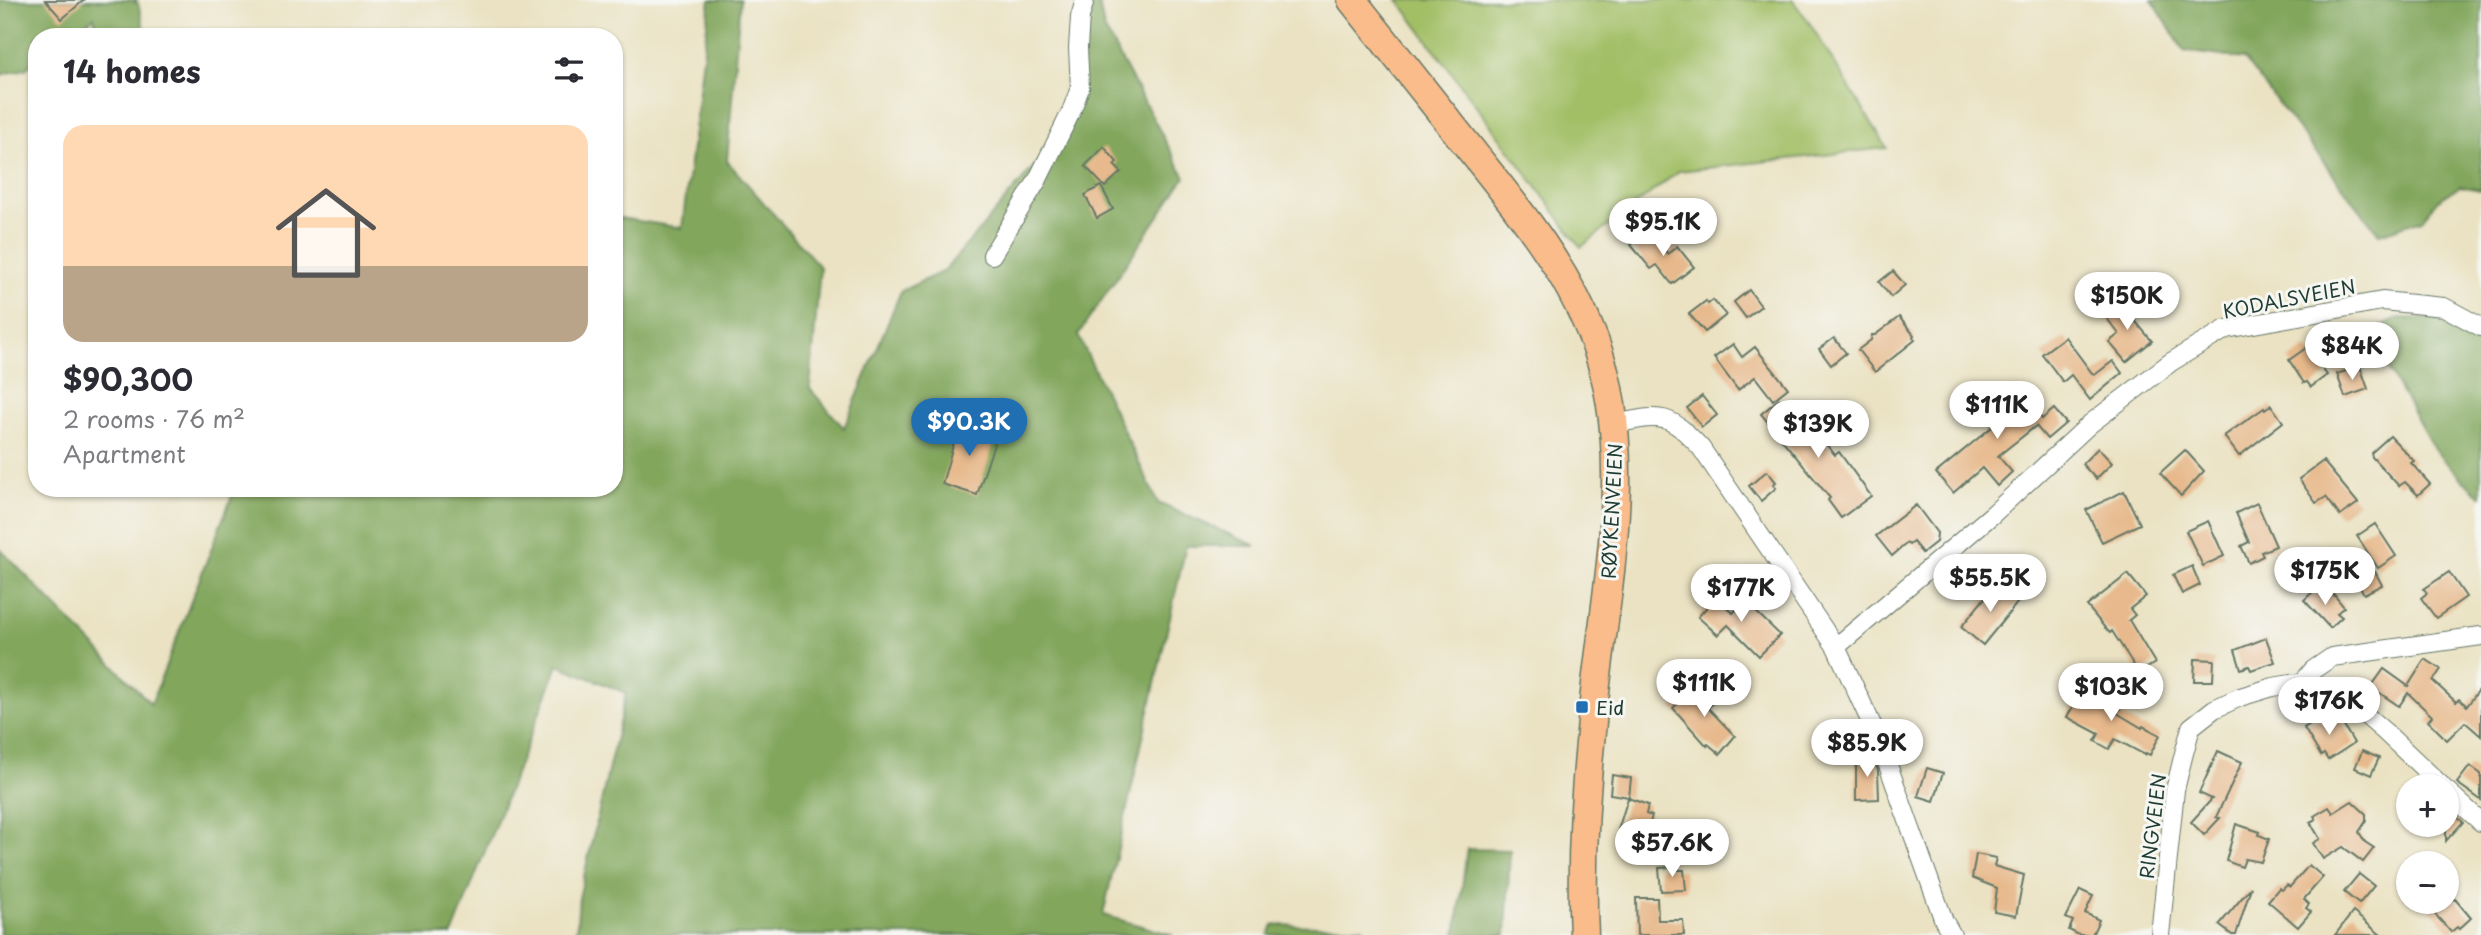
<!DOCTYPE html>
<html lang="en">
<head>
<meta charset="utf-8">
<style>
	body { margin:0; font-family:"Playpen Sans",sans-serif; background:#f2f2f3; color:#2b2b33; height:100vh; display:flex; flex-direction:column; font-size:26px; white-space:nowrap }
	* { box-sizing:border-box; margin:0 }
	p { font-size:23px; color:#7c7c81 }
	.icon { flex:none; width:38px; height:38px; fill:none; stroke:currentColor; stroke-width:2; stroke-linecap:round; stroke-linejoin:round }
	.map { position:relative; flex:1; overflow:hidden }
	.side { position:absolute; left:28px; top:28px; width:595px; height:469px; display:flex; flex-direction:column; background:#fff; border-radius:28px; box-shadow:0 2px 5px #0004 }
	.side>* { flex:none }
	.fabs { position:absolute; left:2396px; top:774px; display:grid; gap:14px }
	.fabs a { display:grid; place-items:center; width:63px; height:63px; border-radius:50%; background:#fff; box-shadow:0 2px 5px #0004; font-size:35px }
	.price { position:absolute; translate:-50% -60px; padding:0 16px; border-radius:24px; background:#fff; color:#222; font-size:23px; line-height:46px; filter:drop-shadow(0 2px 4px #0008) }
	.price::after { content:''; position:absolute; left:50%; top:42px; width:21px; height:16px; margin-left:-10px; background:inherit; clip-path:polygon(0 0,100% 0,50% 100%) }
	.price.current { background:#1f6fb2; color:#fff }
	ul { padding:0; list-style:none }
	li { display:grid; align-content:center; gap:14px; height:371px; padding:0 35px }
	li span { display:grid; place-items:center; height:217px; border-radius:21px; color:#555 }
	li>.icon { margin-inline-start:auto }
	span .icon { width:126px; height:126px; fill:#fffc; stroke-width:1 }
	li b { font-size:30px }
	h2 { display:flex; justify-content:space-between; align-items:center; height:84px; padding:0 35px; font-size:30px }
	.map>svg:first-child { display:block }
	.green { fill:#a2bf66; stroke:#607e4d; stroke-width:2 }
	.forest { fill:#81a65b; stroke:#507248; stroke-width:2 }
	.building { fill:#e7b98c }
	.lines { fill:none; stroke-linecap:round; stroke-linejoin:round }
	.minor-casing { stroke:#676; stroke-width:20 }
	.primary-casing { stroke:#676; stroke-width:31 }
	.minor { stroke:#fff; stroke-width:18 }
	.primary { stroke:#f9bc8a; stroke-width:28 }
	.poi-dot { fill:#1f6fb2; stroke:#f6f6f2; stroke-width:2.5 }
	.labels { text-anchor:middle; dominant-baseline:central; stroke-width:6; stroke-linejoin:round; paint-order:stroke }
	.street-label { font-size:19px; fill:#1f3d34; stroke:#f6f6f2 }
	.poi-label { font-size:19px; fill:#1f3d34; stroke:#f6f6f2; text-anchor:start }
</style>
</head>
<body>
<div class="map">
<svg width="2481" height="935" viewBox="0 0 2481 935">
	<rect width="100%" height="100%" fill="#f6f6f2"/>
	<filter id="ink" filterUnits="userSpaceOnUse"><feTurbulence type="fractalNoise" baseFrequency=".0143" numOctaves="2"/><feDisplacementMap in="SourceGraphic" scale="14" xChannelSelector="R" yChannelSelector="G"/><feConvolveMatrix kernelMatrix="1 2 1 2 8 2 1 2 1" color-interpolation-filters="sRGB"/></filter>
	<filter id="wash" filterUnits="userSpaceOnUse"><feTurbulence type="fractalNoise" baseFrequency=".00686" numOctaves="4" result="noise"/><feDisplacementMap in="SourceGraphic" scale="28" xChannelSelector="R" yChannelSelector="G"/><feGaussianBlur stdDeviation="1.57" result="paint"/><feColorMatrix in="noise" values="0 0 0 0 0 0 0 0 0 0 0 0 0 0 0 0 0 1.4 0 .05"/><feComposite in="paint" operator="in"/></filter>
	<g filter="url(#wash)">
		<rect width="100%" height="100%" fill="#eae2c2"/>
		<!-- green -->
		<polygon class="green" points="1398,0 1792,0 1807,19 1887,148 1679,171 1581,247"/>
		<!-- forest -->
		<g class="forest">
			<polygon points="0,0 137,0 134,3 138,3 146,37 98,37 94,17 68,37 37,37 37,60 25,69 0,75"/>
			<polygon points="710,0 740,0 727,161 820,267 810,389 844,428 901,291 944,271 1062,134 1074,54 1092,0 1099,3 1104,28 1185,177 1078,335 1158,503 1256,546 1186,546 1103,915 1173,935 576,935 579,898 626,693 558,665 452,935 0,935 0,549 151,704 235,488 614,488 614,217 682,228"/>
			<polygon points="2152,0 2481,0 2481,190 2459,186 2437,201 2422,220 2379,234 2244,59 2184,51"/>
			<polygon points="2398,318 2440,319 2481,344 2481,495 2475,492 2435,451 2382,358 2372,330"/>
			<polygon points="1467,849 1510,850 1506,935 1456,935"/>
			<polygon points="1273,925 1362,927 1371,935 1269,935"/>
		</g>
		<g id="blocks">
			<!-- building -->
			<g class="building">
				<polygon points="45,0 84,0 62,19"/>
				<polygon points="1104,147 1117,162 1114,165 1121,172 1105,187 1085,166"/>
				<polygon points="1101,186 1113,209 1097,218 1085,195"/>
				<polygon points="1649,231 1668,254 1677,246 1694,267 1672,284 1657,265 1651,269 1631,245"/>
				<polygon points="1893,271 1905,285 1891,297 1879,282"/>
				<polygon points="1749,290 1761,306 1746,318 1734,302"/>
				<polygon points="1713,300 1726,315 1705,332 1689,314 1706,301 1708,304"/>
				<polygon points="2123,301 2134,314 2131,316 2152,341 2126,362 2109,342 2119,334 2105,316"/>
				<polygon points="1899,317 1914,335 1913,337 1915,340 1875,372 1858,350 1871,340 1872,335 1875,335"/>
				<polygon points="2065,337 2092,373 2096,374 2113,361 2122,373 2090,400 2071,375 2063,382 2042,354"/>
				<polygon points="1834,338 1846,353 1831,365 1819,349"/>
				<polygon points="1733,344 1742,357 1755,347 1788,388 1773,400 1755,377 1738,390 1714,358"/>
				<polygon points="2306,348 2327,375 2311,387 2307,382 2304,383 2289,360"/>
				<polygon points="2360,366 2368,389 2345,397 2337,374"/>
				<polygon points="1995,391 2011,411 2025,399 2042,419 2054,409 2066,423 2047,439 2036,426 1998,456 2012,472 1997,486 1982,468 1953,493 1936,473 1993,426 1978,405"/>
				<polygon points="1702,396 1717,415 1702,427 1687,408"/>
				<polygon points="1779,399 1796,418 1799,416 1819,441 1822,439 1835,455 1839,452 1871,496 1841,518 1828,500 1830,498 1761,414"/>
				<polygon points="2271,405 2283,422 2239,456 2224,436 2264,408 2265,410"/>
				<polygon points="960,421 998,432 977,495 942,484"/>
				<polygon points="2390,436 2414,461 2411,463 2430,484 2418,495 2405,482 2399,486 2372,457 2371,453"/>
				<polygon points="2098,448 2112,463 2096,479 2082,464"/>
				<polygon points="2185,450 2204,471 2181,496 2160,473"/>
				<polygon points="2323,461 2358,503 2340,516 2326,497 2316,503 2299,479"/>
				<polygon points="1767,471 1776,482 1773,485 1776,488 1761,501 1749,486"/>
				<polygon points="2124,491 2140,524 2102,542 2086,510"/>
				<polygon points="2257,503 2276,546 2261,552 2263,556 2249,563 2241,546 2249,542 2236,513"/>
				<polygon points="1916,505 1937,533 1936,542 1922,553 1913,542 1909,545 1907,543 1892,556 1876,536"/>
				<polygon points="2208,521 2224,556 2203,566 2186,531"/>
				<polygon points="2375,524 2396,556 2378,568 2357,536"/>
				<polygon points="2371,564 2382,585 2364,594 2353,574"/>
				<polygon points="2192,566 2200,585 2182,594 2173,575"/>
				<polygon points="2449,572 2466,597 2436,618 2421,598 2427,593 2424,589"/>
				<polygon points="2128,574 2146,596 2130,609 2135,615 2129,620 2155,663 2139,673 2112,631 2110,633 2105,628 2087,606"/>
				<polygon points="1996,584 2018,602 1983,645 1961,627"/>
				<polygon points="2316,589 2324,598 2331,591 2344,607 2337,613 2342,617 2330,628 2304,600"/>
				<polygon points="1716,597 1733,613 1745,601 1780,635 1759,656 1728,625 1718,635 1698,617"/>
				<polygon points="2266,638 2275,662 2251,670 2249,666 2241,669 2235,650"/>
				<polygon points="2195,659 2214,660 2213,681 2194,681"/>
				<polygon points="2425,659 2441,669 2433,681 2456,702 2459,699 2467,706 2481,687 2481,736 2465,722 2447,740 2428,721 2432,716 2408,693 2399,706 2371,687 2384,669 2408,686"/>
				<polygon points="1698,684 1715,701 1708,708 1735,736 1720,754 1708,744 1707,746 1673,708"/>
				<polygon points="2089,688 2121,706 2117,713 2142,728 2143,726 2160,735 2150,755 2146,753 2145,755 2115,739 2109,749 2095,741 2099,734 2067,717 2080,694 2084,697"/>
				<polygon points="2319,718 2321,722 2327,718 2330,723 2339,718 2354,743 2328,760 2324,754 2321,756 2304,728"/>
				<polygon points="2218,751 2242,762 2216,817 2220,818 2204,835 2191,822 2212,799 2199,793"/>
				<polygon points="2362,751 2379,758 2371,775 2355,768"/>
				<polygon points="1856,756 1873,756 1878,771 1879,799 1856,800"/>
				<polygon points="2470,766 2481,774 2481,800 2457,783"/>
				<polygon points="1927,768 1943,773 1934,801 1918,796"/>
				<polygon points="1612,775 1631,778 1629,797 1610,794"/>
				<polygon points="1628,798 1648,805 1646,814 1652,816 1644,842 1619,835 1621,831 1618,830"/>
				<polygon points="2352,801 2366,814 2366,821 2359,832 2365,842 2374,848 2363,862 2343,847 2323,859 2313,843 2320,839 2310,822 2316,819 2314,816 2329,807 2333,813"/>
				<polygon points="2446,807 2463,822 2446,841"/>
				<polygon points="2236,824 2260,832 2259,835 2269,839 2261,862 2245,859 2242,867 2226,861"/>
				<polygon points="1976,854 1996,858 1994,866 2024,875 2016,916 1994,912 1997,888 1972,878"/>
				<polygon points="2309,865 2323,877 2304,899 2309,904 2306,908 2311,912 2298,927 2268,901 2279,888 2282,890 2287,885 2290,887"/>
				<polygon points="1674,867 1674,870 1684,870 1686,890 1661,891 1659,868"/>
				<polygon points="2359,874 2374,886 2359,904 2344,892"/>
				<polygon points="2251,887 2236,935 2232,935 2219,925"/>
				<polygon points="2080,890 2093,896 2085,913 2099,920 2092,935 2079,935 2069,930 2073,921 2066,918"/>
				<polygon points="1636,898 1657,898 1658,920 1683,920 1684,935 1637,935"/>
				<polygon points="2455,899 2471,918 2459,929 2457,927 2451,932 2423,901"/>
				<polygon points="2353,912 2381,935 2335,935"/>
			</g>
		</g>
	</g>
	<g filter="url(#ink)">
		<use href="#blocks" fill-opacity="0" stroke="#676" stroke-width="2"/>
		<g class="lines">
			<!-- minor casing -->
			<g class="minor-casing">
				<g id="minor">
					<polyline points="992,255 1037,181 1071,112 1080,88 1078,48 1080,17 1085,0"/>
					<path d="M1614 424C1661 415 1667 411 1701 448L1836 647 1879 740 1944 921 1952 935"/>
					<polyline points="1836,647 1993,514 2090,424 2171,362 2226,329 2382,301 2444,307 2481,327"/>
					<polyline points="2303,682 2313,670 2332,657 2481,636"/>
					<polyline points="2446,790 2481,822"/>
					<polyline points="2160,935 2175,790 2183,757 2191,727 2214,709 2240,697 2273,687 2303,682 2325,690 2355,706 2385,732 2442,786"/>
				</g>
			</g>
			<!-- primary casing -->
			<g class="primary-casing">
				<path id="primary" d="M1352 0C1390 48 1429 97 1467 145 1516 206 1566 266 1594 340 1637 450 1606 587 1594 702 1586 779 1580 857 1584 935"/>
			</g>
			<!-- minor -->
			<use href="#minor" class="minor"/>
			<!-- primary -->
			<use href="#primary" class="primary"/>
		</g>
	</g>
	<!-- markers -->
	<rect class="poi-dot" x="1575" y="700" width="14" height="14" rx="3.5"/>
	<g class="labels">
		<!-- street labels -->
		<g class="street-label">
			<text transform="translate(2289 298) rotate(-11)">KODALSVEIEN</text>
			<text transform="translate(1611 511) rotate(-87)">RØYKENVEIEN</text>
			<text transform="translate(2152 826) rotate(-83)">RINGVEIEN</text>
		</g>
		<!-- poi labels -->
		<g class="poi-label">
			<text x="1596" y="707">Eid</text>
		</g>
	</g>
</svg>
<div class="fabs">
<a>+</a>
<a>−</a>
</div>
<b class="price" style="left:1663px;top:258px">$95.1K</b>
<b class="price" style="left:2127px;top:332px">$150K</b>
<b class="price" style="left:2352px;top:382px">$84K</b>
<b class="price" style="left:1997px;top:441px">$111K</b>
<b class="price current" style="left:969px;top:458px">$90.3K</b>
<b class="price" style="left:1818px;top:460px">$139K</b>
<b class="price" style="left:2325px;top:607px">$175K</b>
<b class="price" style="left:1990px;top:614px">$55.5K</b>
<b class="price" style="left:1741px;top:624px">$177K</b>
<b class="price" style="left:1704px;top:719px">$111K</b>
<b class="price" style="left:2111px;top:723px">$103K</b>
<b class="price" style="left:2329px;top:737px">$176K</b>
<b class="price" style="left:1867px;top:779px">$85.9K</b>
<b class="price" style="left:1672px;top:879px">$57.6K</b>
<section class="side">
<h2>14 homes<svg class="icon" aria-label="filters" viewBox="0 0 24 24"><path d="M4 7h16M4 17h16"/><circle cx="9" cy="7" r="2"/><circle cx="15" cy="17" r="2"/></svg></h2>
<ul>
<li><span style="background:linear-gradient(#ffd9b3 65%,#b9a48a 0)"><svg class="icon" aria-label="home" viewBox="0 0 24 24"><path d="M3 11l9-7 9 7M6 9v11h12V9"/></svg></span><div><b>$90,300</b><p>2 rooms · 76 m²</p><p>Apartment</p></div></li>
</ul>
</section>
</div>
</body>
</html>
